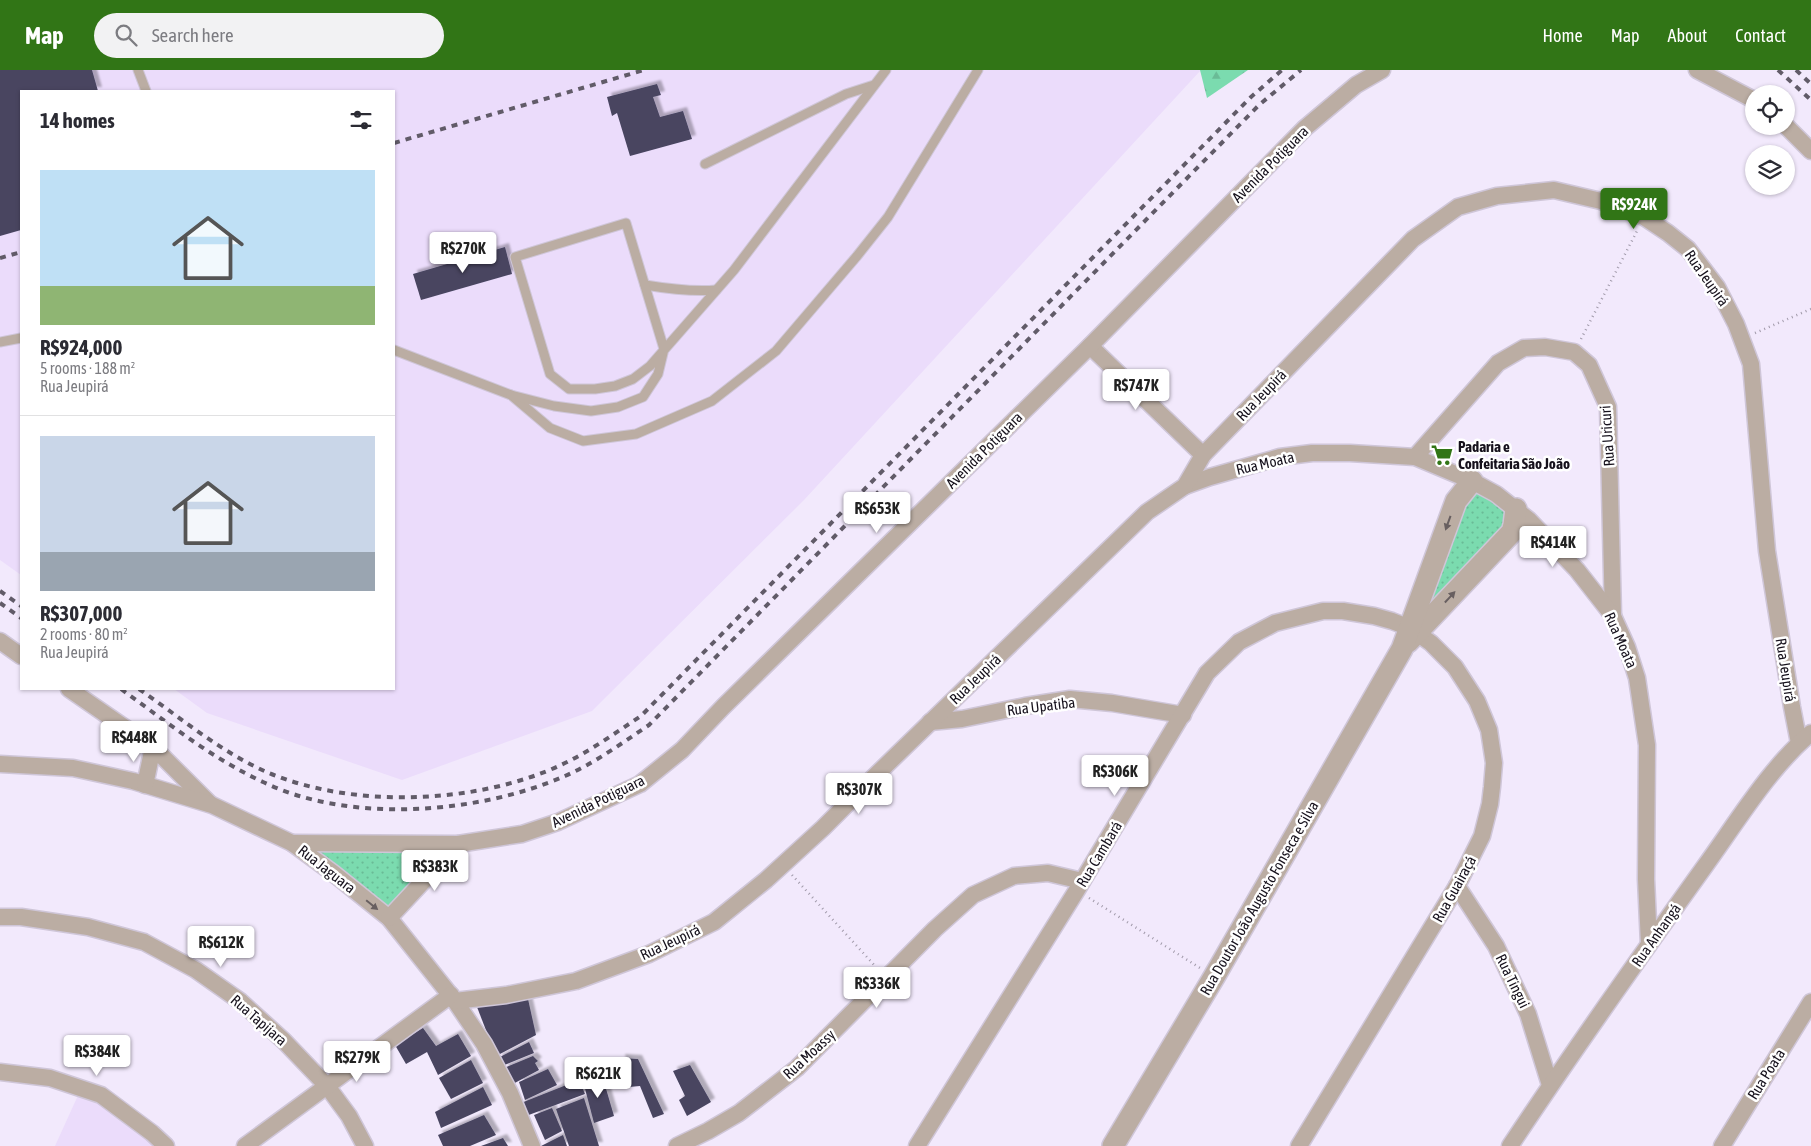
<!DOCTYPE html>
<html lang="en">
<head>
<meta charset="utf-8">
<style>
	body { margin:0; font-family:"Asap Condensed",sans-serif; background:#f2f2f3; color:#2b2b33; height:100vh; display:flex; flex-direction:column; font-size:19px; white-space:nowrap }
	* { box-sizing:border-box; margin:0 }
	p { font-size:16px; color:#7c7c81 }
	.icon { flex:none; width:28px; height:28px; fill:none; stroke:currentColor; stroke-width:2; stroke-linecap:round; stroke-linejoin:round }
	.map { position:relative; flex:1; overflow:hidden }
	.panel { position:absolute; left:20px; top:20px; width:375px; height:600px; display:flex; flex-direction:column; background:#fff; border-radius:0px; box-shadow:0 1px 4px #0004 }
	.panel>* { flex:none }
	.controls { position:absolute; left:1745px; top:15px; display:grid; gap:10px }
	.controls a { display:grid; place-items:center; width:50px; height:50px; border-radius:50%; background:#fff; box-shadow:0 1px 4px #0004; font-size:25px }
	.price { position:absolute; translate:-50% -42px; padding:0 11px; border-radius:5px; background:#fff; color:#222; font-size:16px; line-height:32px; filter:drop-shadow(0 1px 2px #0008) }
	.price::after { content:''; position:absolute; left:50%; top:30px; width:15px; height:11px; margin-left:-8px; background:inherit; clip-path:polygon(0 0,100% 0,50% 100%) }
	.price.active { background:#317516; color:#fff }
	ul { padding:0; list-style:none }
	li { display:grid; align-content:center; gap:10px; height:265px; padding:0 20px }
	li+li { border-top:1px solid #e1e1e2 }
	li span { display:grid; place-items:center; height:155px; border-radius:0px; color:#555 }
	li>.icon { margin-inline-start:auto }
	span .icon { width:90px; height:90px; fill:#fffc; stroke-width:1 }
	li b { font-size:21px }
	h2 { display:flex; justify-content:space-between; align-items:center; height:60px; padding:0 20px; font-size:21px }
	header { display:flex; align-items:center; gap:30px; box-sizing:border-box; height:70px; padding:0 25px; background:#317516; color:#fff }
	header strong { font-size:24px }
	nav { display:flex; gap:28px; margin-inline-start:auto; font-size:18px }
	.search { width:350px; height:45px; background:#f2f2f3; display:flex; align-items:center; gap:12px; box-sizing:border-box; padding:0 18px; border-radius:28px; color:#7c7c81; font-size:19px }
	.map>svg:first-child { display:block }
	.built { fill:#ebdcfb }
	.forest { fill:url(#forest-firs) }
	.park { fill:url(#park-dots) }
	.building { fill:#484561; filter:url(#shadow) }
	.lines { fill:none; stroke-linecap:round; stroke-linejoin:round }
	.service-casing { stroke:#cfc6d8; stroke-width:11 }
	.minor-casing { stroke:#cfc6d8; stroke-width:19 }
	.tertiary-casing { stroke:#cfc6d8; stroke-width:24 }
	.path { stroke:#a19aaa; stroke-width:2.5; stroke-dasharray:1 4; stroke-linecap:butt }
	.service { stroke:#bbada3; stroke-width:9 }
	.minor { stroke:#bbada3; stroke-width:16 }
	.tertiary { stroke:#bbada3; stroke-width:21 }
	.rail { stroke:#615b68; stroke-width:4; stroke-dasharray:6 6; stroke-linecap:butt }
	.oneway { fill:#685f60 }
	.labels { text-anchor:middle; dominant-baseline:central; stroke-width:5; stroke-linejoin:round; paint-order:stroke }
	.street-label { font-size:15px; fill:#16111c; stroke:#fff }
	.poi-label { font-size:15px; font-weight:bold; fill:#16111c; stroke:#fff; text-anchor:start }
</style>
</head>
<body>
<header>
<strong>Map</strong>
<div class="search"><svg class="icon" aria-label="search" viewBox="0 0 24 24"><circle cx="10" cy="10" r="6"/><path d="M15 15l6 6"/></svg>Search here</div>
<nav><a>Home</a><a>Map</a><a>About</a><a>Contact</a></nav>
</header>
<div class="map">
<svg width="1811" height="1076" viewBox="0 0 1811 1076">
	<defs>
		<pattern id="forest-firs" width="22" height="20" patternUnits="userSpaceOnUse" patternTransform="scale(1.25)"><rect width="22" height="20" fill="#7bdbaf"/><path d="M5 1l3.5 6h-7zM16 11l3.5 6h-7z" fill="#6abb96"/></pattern>
		<pattern id="park-dots" width="8" height="8" patternUnits="userSpaceOnUse" patternTransform="scale(1.25)"><rect width="8" height="8" fill="#7bdbaf"/><path d="M2 2h.1M6 6h.1" fill="none" stroke="#6abb96" stroke-width="1.8" stroke-linecap="round"/></pattern>
		<filter id="shadow"><feDropShadow dx="4" dy="-4" stdDeviation="1" flood-color="#0004"/></filter>
	</defs>
	<rect width="100%" height="100%" fill="#f2e9fc"/>
	<!-- built -->
	<g class="built">
		<polygon points="0,0 1201,0 804,430 592,641 402,710 207,643 174,619 394,619 394,21 21,21 21,505 0,490"/>
		<polygon points="80,1021 131,1050 157,1076 55,1076"/>
	</g>
	<!-- forest -->
	<polygon class="forest" points="1200,0 1248,0 1207,28"/>
	<!-- park -->
	<g class="park">
		<polygon points="1472,414 1513,439 1507,459 1416,553"/>
		<polygon points="311,779 442,781 385,839"/>
	</g>
	<!-- building -->
	<g class="building">
		<polygon points="0,0 92,0 98,21 21,21 21,160 0,166"/>
		<polygon points="657,14 661,25 653,27 660,47 683,41 692,69 630,86 617,43 612,46 607,27"/>
		<polygon points="505,177 512,204 421,230 413,204"/>
		<polygon points="528,929 536,965 496,986 477,937"/>
		<polygon points="423,958 436,976 458,964 471,986 438,1005 427,982 406,994 395,975"/>
		<polygon points="529,972 534,983 502,996 498,988"/>
		<polygon points="533,986 538,991 535,993 539,1000 511,1015 504,998"/>
		<polygon points="621,988 638,989 664,1044 653,1048 640,1016 629,1017"/>
		<polygon points="471,990 483,1013 451,1029 439,1008"/>
		<polygon points="690,995 711,1032 687,1046 679,1030 685,1026 673,1001"/>
		<polygon points="548,999 557,1015 525,1030 519,1012"/>
		<polygon points="602,1005 614,1046 594,1053 583,1011"/>
		<polygon points="579,1010 585,1024 526,1046 521,1033"/>
		<polygon points="483,1017 492,1035 441,1058 435,1042"/>
		<polygon points="584,1028 599,1076 569,1076 556,1039"/>
		<polygon points="552,1038 562,1061 545,1070 534,1045"/>
		<polygon points="484,1045 496,1065 470,1076 443,1076 438,1065"/>
		<polygon points="563,1065 567,1076 541,1076"/>
		<polygon points="503,1068 508,1076 481,1076"/>
	</g>
	<g class="lines">
		<!-- service casing -->
		<g class="service-casing">
			<g id="service">
				<polyline points="138,0 146,21"/>
				<polyline points="705,94 846,24 874,15"/>
				<path d="M645 215C669 219 692 222 716 220"/>
				<polyline points="0,272 21,268"/>
				<polyline points="394,280 511,325 550,358 583,371 636,364 712,331 776,281 857,186 888,147 978,0"/>
				<polyline points="511,325 554,336 591,341 618,337 643,327 658,304 664,279 626,153 515,187 550,304 569,319 595,319 615,316 633,309 650,296 734,200 886,0"/>
			</g>
		</g>
		<!-- minor casing -->
		<g class="minor-casing">
			<g id="minor">
				<polyline points="1697,0 1754,30"/>
				<polyline points="1786,56 1811,81"/>
				<polyline points="1090,276 1203,385"/>
				<polyline points="1415,387 1498,293 1524,278 1545,277 1574,282 1589,295 1608,337 1613,546"/>
				<polyline points="1185,416 1210,407 1280,387 1312,383 1350,383 1415,387 1472,411 1496,424 1529,450 1577,500 1613,546 1627,577 1637,608 1647,675 1646,809 1649,874"/>
				<polyline points="0,571 21,586"/>
				<polyline points="69,619 153,677 210,734"/>
				<polyline points="930,652 962,649 1025,636 1070,629 1112,633 1183,645"/>
				<polyline points="0,694 73,698 133,711 212,735 292,773 333,803 389,848 455,931 484,974 510,1023 532,1076"/>
				<polyline points="145,715 153,677"/>
				<polyline points="292,773 458,774 522,764 558,752 640,714 682,680 723,637 1090,276 1305,58 1356,15 1382,0"/>
				<polyline points="1457,816 1496,876 1528,944 1550,1015"/>
				<polyline points="0,847 21,847 88,857 144,872 196,900 240,931 284,971 327,1016 349,1046 365,1076"/>
				<polyline points="389,848 458,774"/>
				<polyline points="455,931 506,925 576,911 649,884 714,852 766,810 823,758 878,703 1147,442 1185,416 1203,385 1413,169 1458,137 1497,126 1554,120 1601,131 1644,147 1668,163 1688,179 1717,217 1736,254 1751,294 1767,481 1792,637 1799,673"/>
				<polyline points="0,1002 50,1008 101,1025 152,1063 166,1076"/>
				<polyline points="245,1076 451,925"/>
				<polyline points="677,1076 708,1061 739,1043 797,998 935,859 973,825 1014,806 1048,803 1082,811"/>
				<polyline points="917,1076 1077,820 1207,603 1239,572 1275,553 1323,541 1343,541 1374,546 1392,551 1410,558 1431,573 1455,597 1477,631 1489,660 1494,693 1492,717 1490,734 1482,766 1457,816 1299,1076"/>
				<path d="M1510 1076C1573 981 1639 888 1705 796 1737 752 1770 697 1811 663"/>
				<polyline points="1722,1076 1811,932"/>
			</g>
		</g>
		<!-- tertiary casing -->
		<g class="tertiary-casing">
			<g id="tertiary">
				<polyline points="1408,572 1512,462 1514,455 1516,439"/>
				<polyline points="1113,1076 1214,907 1402,579 1456,431 1472,411"/>
			</g>
		</g>
		<!-- path -->
		<g class="path">
			<polyline points="1755,263 1811,239"/>
			<polyline points="1581,269 1637,161"/>
			<polyline points="792,805 876,897"/>
			<polyline points="1089,828 1200,898"/>
		</g>
		<!-- service -->
		<use href="#service" class="service"/>
		<!-- minor -->
		<use href="#minor" class="minor"/>
		<!-- tertiary -->
		<use href="#tertiary" class="tertiary"/>
		<!-- rail -->
		<g class="rail">
			<polyline points="1778,0 1811,30"/>
			<polyline points="1796,0 1811,14"/>
			<polyline points="394,73 644,0"/>
			<polyline points="0,188 21,182"/>
			<polyline points="0,521 21,536"/>
			<polyline points="0,533 21,548"/>
			<path d="M121 619C167 652 211 688 263 712 350 754 478 744 565 706 595 693 622 673 649 655L1259 35 1301 0"/>
			<path d="M139 619C181 648 222 683 269 703 355 739 477 734 561 695 589 682 615 663 641 646L1251 27 1282 0"/>
		</g>
	</g>
	<!-- one-way arrows -->
	<defs><path id="oneway-solid" d="M-6-.8H1V-3.2L6.5 0L1 3.2V.8H-6Z" transform="scale(1.25)"/></defs>
	<g class="oneway">
		<use href="#oneway-solid" transform="translate(1448 453) rotate(110)"/>
		<use href="#oneway-solid" transform="translate(1450 527) rotate(-47)"/>
		<use href="#oneway-solid" transform="translate(372 835) rotate(39)"/>
	</g>
	<!-- icons -->
	<defs>
		<g id="supermarket-bare" transform="scale(1.725)"><path d="M-6-5.5h2.5l.6 2H6L4.5 2H-2.5L-4.4-4H-6ZM-1.5 3.2a1.3 1.3 0 1 0 .1 0ZM3 3.2a1.3 1.3 0 1 0 .1 0Z" fill="#317516" stroke="#fff" stroke-width="2.5" paint-order="stroke"/></g>
	</defs>
	<g fill-rule="evenodd">
		<use href="#supermarket-bare" x="1442" y="385"/>
	</g>
	<g class="labels">
		<!-- street labels -->
		<g class="street-label">
			<text transform="translate(1270 94) rotate(-45)">Avenida Potiguara</text>
			<text transform="translate(1707 208) rotate(55)">Rua Jeupirá</text>
			<text transform="translate(1261 325) rotate(-46)">Rua Jeupirá</text>
			<text transform="translate(1607 366) rotate(-94)">Rua Uricuri</text>
			<text transform="translate(984 380) rotate(-45)">Avenida Potiguara</text>
			<text transform="translate(1265 393) rotate(-13)">Rua Moata</text>
			<text transform="translate(1621 570) rotate(66)">Rua Moata</text>
			<text transform="translate(1786 600) rotate(81)">Rua Jeupirá</text>
			<text transform="translate(975 609) rotate(-44)">Rua Jeupirá</text>
			<text transform="translate(1041 636) rotate(-7)">Rua Upatiba</text>
			<text transform="translate(598 731) rotate(-26)">Avenida Potiguara</text>
			<text transform="translate(1099 784) rotate(-59)">Rua Cambará</text>
			<text transform="translate(327 799) rotate(38)">Rua Jaguara</text>
			<text transform="translate(1454 819) rotate(-61)">Rua Guairaçá</text>
			<text transform="translate(1259 828) rotate(-60)">Rua Doutor João Augusto Fonseca e Silva</text>
			<text transform="translate(1656 865) rotate(-55)">Rua Anhangá</text>
			<text transform="translate(670 872) rotate(-25)">Rua Jeupirá</text>
			<text transform="translate(1513 911) rotate(64)">Rua Tingui</text>
			<text transform="translate(259 950) rotate(41)">Rua Tapijara</text>
			<text transform="translate(809 984) rotate(-43)">Rua Moassy</text>
			<text transform="translate(1766 1004) rotate(-58)">Rua Poata</text>
		</g>
		<!-- poi labels -->
		<g class="poi-label">
			<text x="1458" y="376">Padaria e<tspan x="1458" dy="17">Confeitaria São João</tspan></text>
		</g>
	</g>
</svg>
<div class="controls">
<a><svg class="icon" aria-label="locate" viewBox="0 0 24 24"><circle cx="12" cy="12" r="6"/><path d="M12 2v4M12 18v4M2 12h4M18 12h4"/></svg></a>
<a><svg class="icon" aria-label="layers" viewBox="0 0 24 24"><path d="M12 4l9 5-9 5-9-5zM3 14l9 5 9-5"/></svg></a>
</div>
<b class="price active" style="left:1634px;top:160px">R$924K</b>
<b class="price" style="left:463px;top:204px">R$270K</b>
<b class="price" style="left:1136px;top:341px">R$747K</b>
<b class="price" style="left:877px;top:464px">R$653K</b>
<b class="price" style="left:1553px;top:498px">R$414K</b>
<b class="price" style="left:134px;top:693px">R$448K</b>
<b class="price" style="left:1115px;top:727px">R$306K</b>
<b class="price" style="left:859px;top:745px">R$307K</b>
<b class="price" style="left:435px;top:822px">R$383K</b>
<b class="price" style="left:221px;top:898px">R$612K</b>
<b class="price" style="left:877px;top:939px">R$336K</b>
<b class="price" style="left:97px;top:1007px">R$384K</b>
<b class="price" style="left:357px;top:1013px">R$279K</b>
<b class="price" style="left:598px;top:1029px">R$621K</b>
<section class="panel">
<h2>14 homes<svg class="icon" aria-label="filters" viewBox="0 0 24 24"><path d="M4 7h16M4 17h16"/><circle cx="9" cy="7" r="2"/><circle cx="15" cy="17" r="2"/></svg></h2>
<ul>
<li><span style="background:linear-gradient(#bfe0f5 75%,#8fb573 0)"><svg class="icon" aria-label="home" viewBox="0 0 24 24"><path d="M3 11l9-7 9 7M6 9v11h12V9"/></svg></span><div><b>R$924,000</b><p>5 rooms · 188 m²</p><p>Rua Jeupirá</p></div></li>
<li><span style="background:linear-gradient(#c9d6e8 75%,#9aa5b1 0)"><svg class="icon" aria-label="home" viewBox="0 0 24 24"><path d="M3 11l9-7 9 7M6 9v11h12V9"/></svg></span><div><b>R$307,000</b><p>2 rooms · 80 m²</p><p>Rua Jeupirá</p></div></li>
</ul>
</section>
</div>
</body>
</html>
